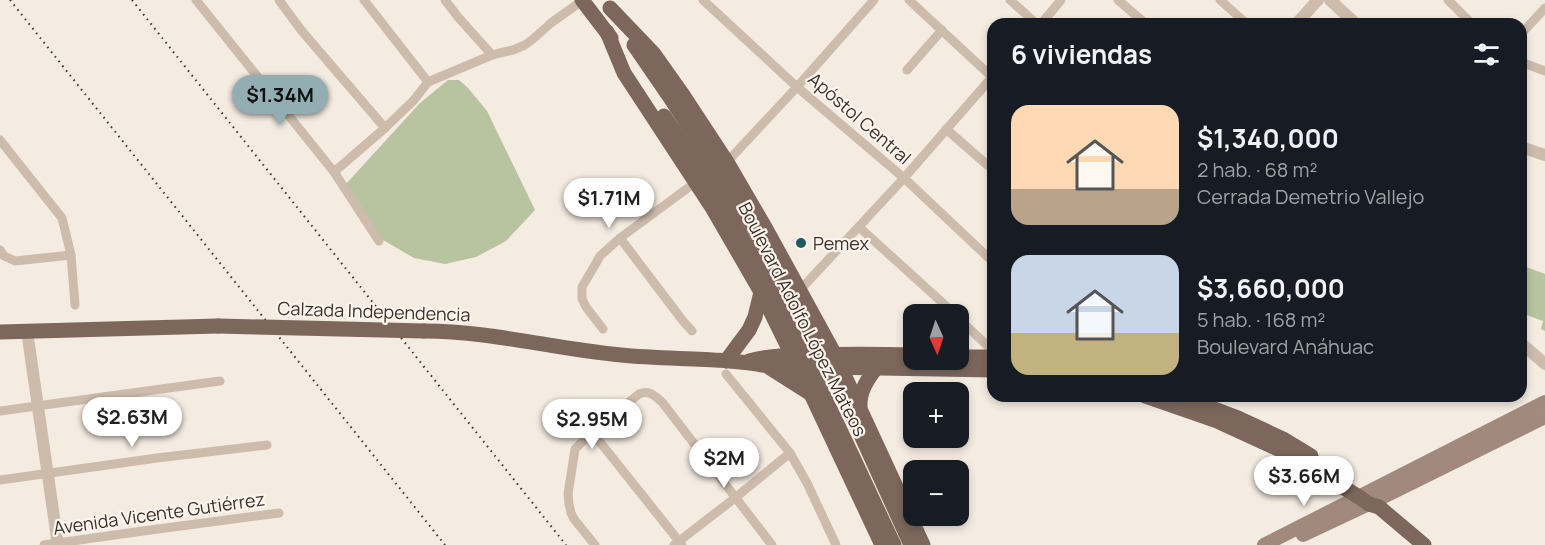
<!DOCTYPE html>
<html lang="es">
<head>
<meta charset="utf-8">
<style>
	body { margin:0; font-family:Manrope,sans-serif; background:#242831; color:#f1f3f6; height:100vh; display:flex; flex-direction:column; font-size:22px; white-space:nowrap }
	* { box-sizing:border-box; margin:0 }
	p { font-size:20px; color:#9ea1a6 }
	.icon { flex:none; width:33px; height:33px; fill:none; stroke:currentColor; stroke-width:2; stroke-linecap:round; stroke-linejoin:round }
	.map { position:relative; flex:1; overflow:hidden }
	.side { position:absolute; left:987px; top:18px; width:540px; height:384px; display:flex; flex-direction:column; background:#171b24; border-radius:18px; box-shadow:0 3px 9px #0003 }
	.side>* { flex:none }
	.needle { width:39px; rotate:177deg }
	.controls { position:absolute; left:903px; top:304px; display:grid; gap:12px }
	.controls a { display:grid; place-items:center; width:66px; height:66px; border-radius:12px; background:#171b24; box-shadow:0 3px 9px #0003; font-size:30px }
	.price { position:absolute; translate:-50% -51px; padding:0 14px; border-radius:21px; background:#fff; color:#222; font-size:20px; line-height:39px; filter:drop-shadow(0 2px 3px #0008) }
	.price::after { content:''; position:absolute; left:50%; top:36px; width:18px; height:14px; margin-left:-9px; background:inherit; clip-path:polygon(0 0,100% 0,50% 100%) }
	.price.on { background:#92aeb2; color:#111 }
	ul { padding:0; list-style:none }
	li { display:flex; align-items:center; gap:18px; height:150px; padding:0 24px }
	li span { display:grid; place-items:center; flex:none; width:168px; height:120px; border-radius:18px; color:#555 }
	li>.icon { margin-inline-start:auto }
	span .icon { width:72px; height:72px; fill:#fffc; stroke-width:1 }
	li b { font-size:26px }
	h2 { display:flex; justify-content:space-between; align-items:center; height:72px; padding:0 24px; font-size:26px }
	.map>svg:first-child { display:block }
	.green { fill:#b8c4a0 }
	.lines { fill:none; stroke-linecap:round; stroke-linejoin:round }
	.minor { stroke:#cdbbac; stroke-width:9 }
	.tertiary { stroke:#cdbbac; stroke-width:12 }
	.secondary { stroke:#a18a7d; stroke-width:14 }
	.primary { stroke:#7d675c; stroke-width:15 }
	.rail { stroke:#3b302b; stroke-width:2; stroke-dasharray:1.5 4.5; stroke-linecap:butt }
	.primary-bridge { stroke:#7d675c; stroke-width:15 }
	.poi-dot { fill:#1f5a5e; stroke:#fbf5ee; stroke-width:2 }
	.labels { text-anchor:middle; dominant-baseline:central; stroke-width:4.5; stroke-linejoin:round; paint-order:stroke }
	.street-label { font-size:18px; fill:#3b302b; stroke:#fbf5ee }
	.poi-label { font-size:18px; fill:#3b302b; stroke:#fbf5ee; text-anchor:start }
</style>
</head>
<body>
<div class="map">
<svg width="1545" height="545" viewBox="0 0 1545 545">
	<rect width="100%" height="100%" fill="#f4ebe1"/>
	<!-- green -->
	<g class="green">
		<polygon points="448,80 459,80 468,88 487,111 535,210 506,241 476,257 445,264 414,258 383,240 345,185 420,103"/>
		<polygon points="1521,265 1545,274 1545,331 1541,329 1543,321 1521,313"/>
	</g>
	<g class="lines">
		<!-- minor -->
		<g class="minor">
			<polyline points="196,0 334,172 379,241"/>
			<polyline points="279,0 301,30 385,128"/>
			<polyline points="445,0 458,17 492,55"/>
			<polyline points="703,0 797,87 904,178 993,262"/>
			<polyline points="909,0 993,78"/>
			<polyline points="1010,0 1037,24"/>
			<polyline points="1118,0 1146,24"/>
			<polyline points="1220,0 1247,24"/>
			<polyline points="1448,0 1472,24"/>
			<polyline points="1041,24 1061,0"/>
			<polyline points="1521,34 1545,8"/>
			<polyline points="1521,62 1545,71"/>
			<polyline points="907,70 942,30"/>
			<polyline points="428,82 492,55 513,50 525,45 533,39 551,23 583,0"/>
			<polyline points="946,129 993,170"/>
			<polyline points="0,140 62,218 71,255 75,305"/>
			<polyline points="727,162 797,87 874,0"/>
			<polyline points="334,172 385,128 414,100 428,82 364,0"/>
			<polyline points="859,227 956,315"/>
			<polyline points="620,238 683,321 692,331"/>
			<polyline points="0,250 4,256 15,261 71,255"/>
			<polyline points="801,289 904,178 993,76"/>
			<polyline points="958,318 993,351"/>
			<polyline points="603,329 586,307 582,299 582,287 592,270 600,256 620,238 696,182"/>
			<polyline points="726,374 790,453 807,483 836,545"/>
			<polyline points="0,411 220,381"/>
			<polyline points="592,432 682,545"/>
			<polyline points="0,480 157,458 267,445"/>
			<polyline points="44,545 143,531 279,513"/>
			<path d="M595 545 574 519 571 513 569 504 568 494 575 449 592 432 639 394C649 390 654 395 662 402L772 545"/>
			<polyline points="674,545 735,498 790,453"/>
		</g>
		<!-- tertiary -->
		<g class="tertiary">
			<polyline points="1330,0 1356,24"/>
			<polyline points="1296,24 1318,0"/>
			<polyline points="1521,147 1545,155"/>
			<polyline points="27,331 58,545"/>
			<polyline points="1521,343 1545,364"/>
		</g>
		<!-- secondary -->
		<g class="secondary">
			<polyline points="1303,535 1369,504 1545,417"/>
			<polyline points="1264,545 1545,402"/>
		</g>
		<!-- primary -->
		<g class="primary">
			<polyline points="582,0 611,38"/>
			<polyline points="610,8 654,54 683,95 727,162 766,229 834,353 923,545"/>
			<polyline points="607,32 624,73 713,209 761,292 811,394 882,545"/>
			<polyline points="634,45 667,93"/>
			<path d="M424 331C490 331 555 349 621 355 670 360 719 357 768 366L993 370"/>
			<polyline points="0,332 218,326"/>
			<polyline points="958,357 993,357"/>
			<polyline points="726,361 749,330 755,317 761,292"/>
			<path d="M749 361C768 356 786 355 805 355 841 354 877 354 914 355"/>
			<polyline points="770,368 811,394"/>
			<polyline points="1145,396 1217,421 1289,454 1359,497 1369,504 1379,507 1424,545"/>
			<polyline points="1180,396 1238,418 1283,439 1311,456"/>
			<path d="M860 407C859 392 867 380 876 368"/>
		</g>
		<!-- rail -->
		<g class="rail">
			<polyline points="10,0 445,545"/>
			<polyline points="132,0 566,545"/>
		</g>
		<!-- primary-bridge -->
		<g class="primary-bridge">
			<polyline points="667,93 715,166 753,227 822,352 847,404 911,545"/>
			<path d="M664 116C681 141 700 166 715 192 784 305 838 426 894 545"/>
			<polyline points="218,326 424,331"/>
		</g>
	</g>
	<!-- markers -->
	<circle class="poi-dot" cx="801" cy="243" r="6"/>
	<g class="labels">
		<!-- street labels -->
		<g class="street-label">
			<text transform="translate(860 118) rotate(41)">Apóstol Central</text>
			<text transform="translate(374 311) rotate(2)">Calzada Independencia</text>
			<text transform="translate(803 319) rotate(63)">Boulevard Adolfo López Mateos</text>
			<text transform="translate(159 513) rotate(-8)">Avenida Vicente Gutiérrez</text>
		</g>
		<!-- poi labels -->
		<g class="poi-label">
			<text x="813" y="243">Pemex</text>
		</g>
	</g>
</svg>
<div class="controls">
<a><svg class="needle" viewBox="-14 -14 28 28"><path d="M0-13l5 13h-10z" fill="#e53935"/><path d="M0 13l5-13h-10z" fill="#9ea1a6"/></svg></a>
<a>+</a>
<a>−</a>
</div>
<b class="price on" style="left:280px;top:126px">$1.34M</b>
<b class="price" style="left:609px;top:229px">$1.71M</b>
<b class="price" style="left:132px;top:448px">$2.63M</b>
<b class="price" style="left:592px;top:450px">$2.95M</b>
<b class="price" style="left:724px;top:489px">$2M</b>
<b class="price" style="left:1304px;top:507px">$3.66M</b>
<section class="side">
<h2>6 viviendas<svg class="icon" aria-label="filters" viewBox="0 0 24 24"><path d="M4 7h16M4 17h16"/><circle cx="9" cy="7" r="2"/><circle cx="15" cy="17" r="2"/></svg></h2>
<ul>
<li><span style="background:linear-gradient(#ffd9b3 70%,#b9a48a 0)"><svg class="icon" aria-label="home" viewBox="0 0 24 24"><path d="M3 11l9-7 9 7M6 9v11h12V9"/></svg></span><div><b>$1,340,000</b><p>2 hab. · 68 m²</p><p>Cerrada Demetrio Vallejo</p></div></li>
<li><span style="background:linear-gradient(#c9d6e8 65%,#c2b280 0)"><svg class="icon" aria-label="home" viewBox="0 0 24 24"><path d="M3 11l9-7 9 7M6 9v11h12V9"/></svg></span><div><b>$3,660,000</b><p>5 hab. · 168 m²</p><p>Boulevard Anáhuac</p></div></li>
</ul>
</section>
</div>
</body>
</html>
